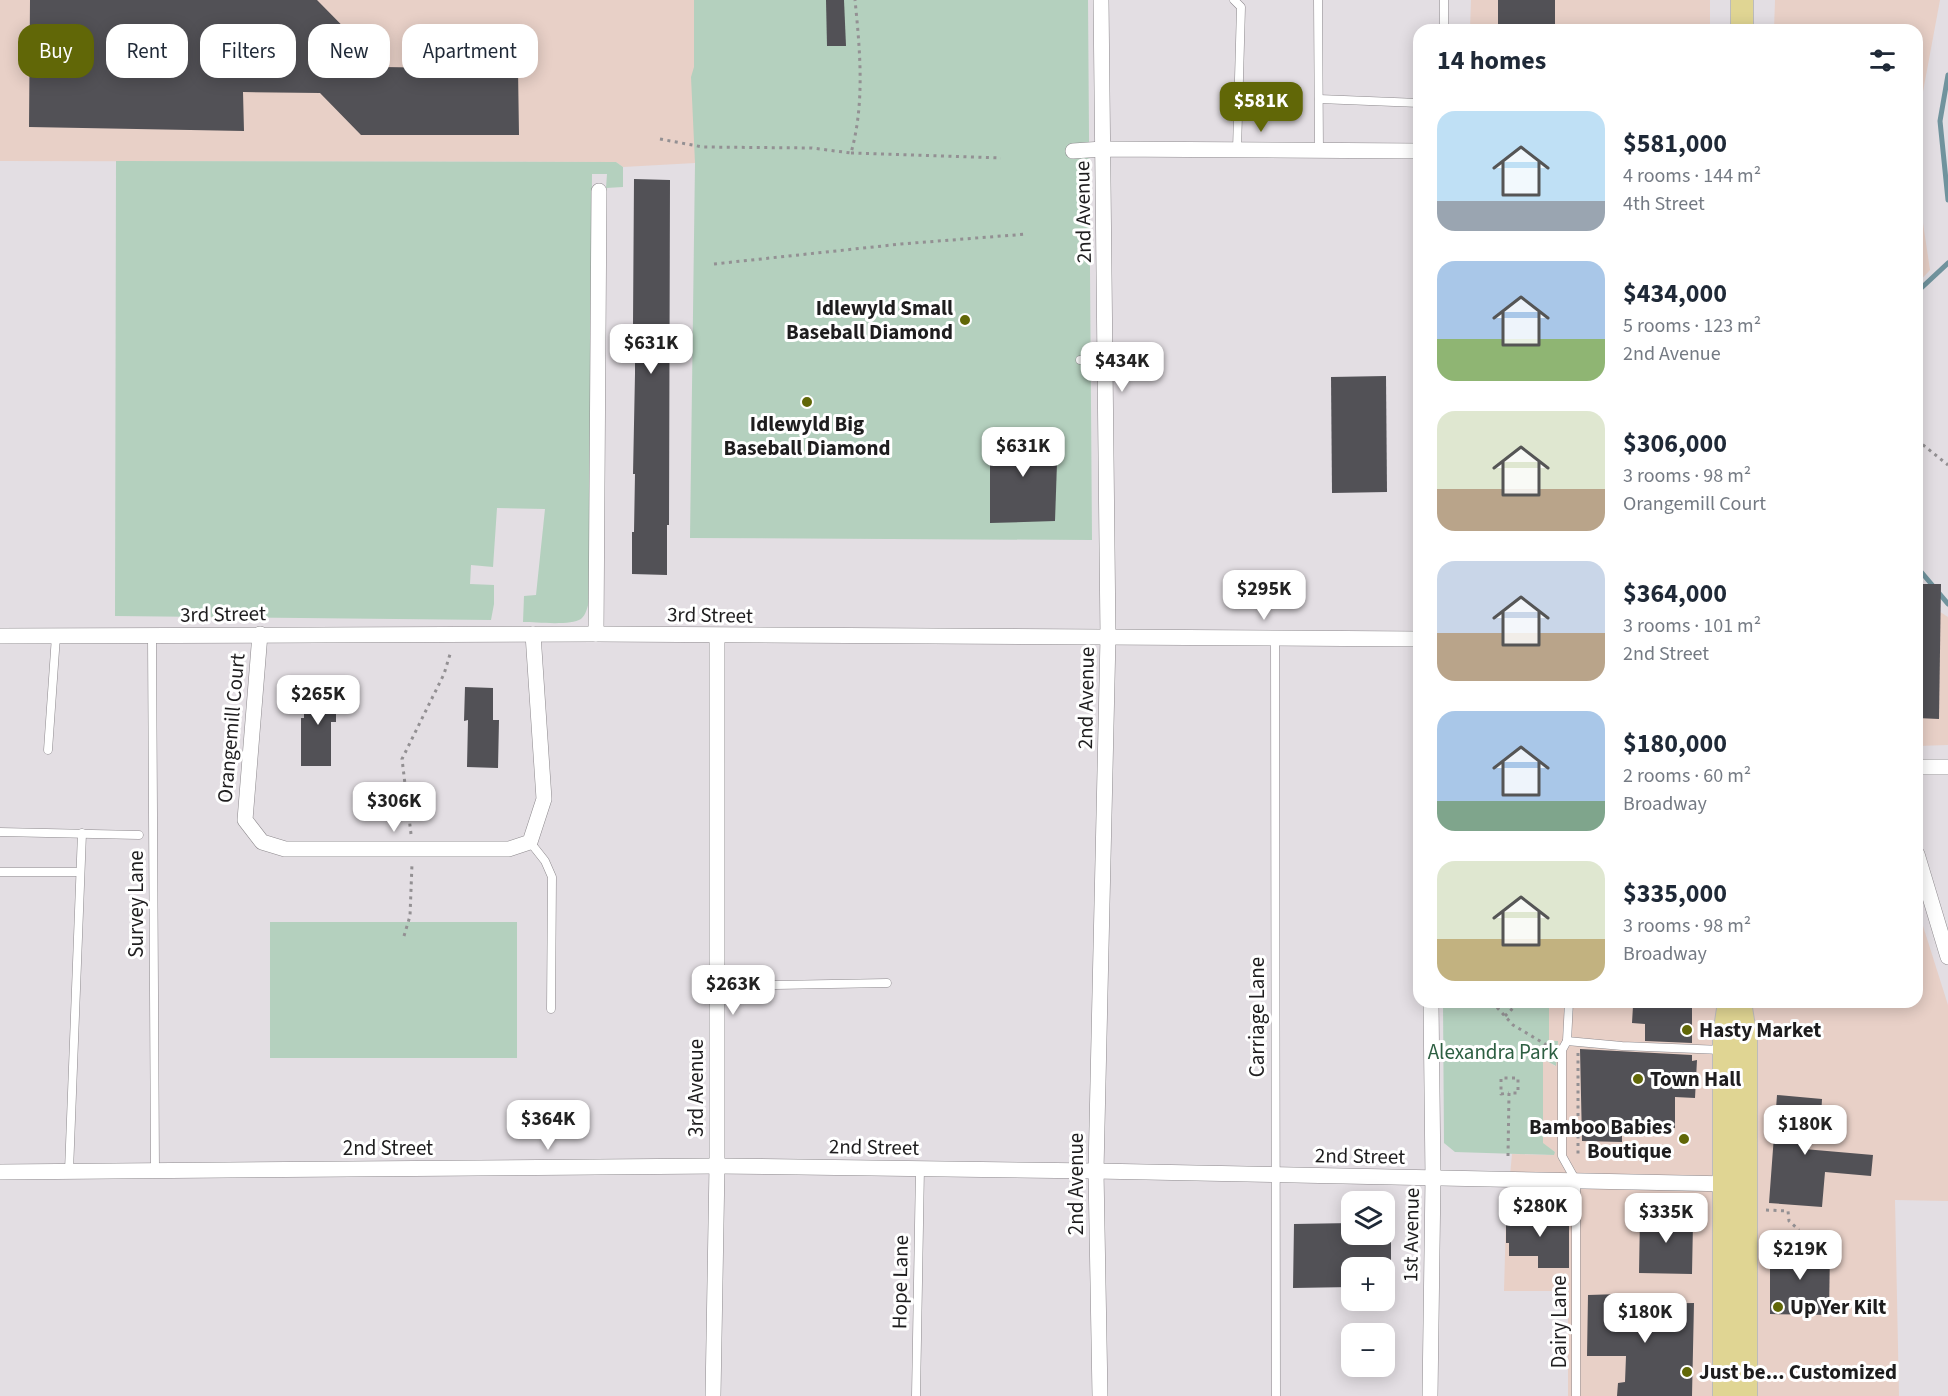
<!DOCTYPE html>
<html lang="en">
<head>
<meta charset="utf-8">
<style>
	body { margin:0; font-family:"Source Sans 3",sans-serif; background:#f6f6f7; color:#1f2937; height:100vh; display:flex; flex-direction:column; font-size:22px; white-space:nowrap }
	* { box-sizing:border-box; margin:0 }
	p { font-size:20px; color:#747a83 }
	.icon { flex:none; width:33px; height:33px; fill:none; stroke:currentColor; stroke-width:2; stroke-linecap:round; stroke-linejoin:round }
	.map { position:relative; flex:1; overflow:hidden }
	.drawer { position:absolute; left:1413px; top:24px; width:510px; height:984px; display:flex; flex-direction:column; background:#fff; border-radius:18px; box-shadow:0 3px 15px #0003 }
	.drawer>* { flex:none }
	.hud { position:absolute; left:18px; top:24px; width:570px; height:54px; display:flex; gap:12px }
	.fabs { position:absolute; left:1341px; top:1191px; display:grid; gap:12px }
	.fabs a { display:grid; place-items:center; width:54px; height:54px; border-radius:12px; background:#fff; box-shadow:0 3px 15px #0003; font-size:30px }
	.price { position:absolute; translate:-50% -51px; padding:0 14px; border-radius:12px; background:#fff; color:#222; font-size:20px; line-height:39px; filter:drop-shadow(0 2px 3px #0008) }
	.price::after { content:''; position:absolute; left:50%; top:36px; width:18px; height:14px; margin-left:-9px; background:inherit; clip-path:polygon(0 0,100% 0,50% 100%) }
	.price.selected { background:#616707; color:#fff }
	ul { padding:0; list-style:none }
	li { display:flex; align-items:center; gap:18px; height:150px; padding:0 24px }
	li span { display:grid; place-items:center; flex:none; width:168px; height:120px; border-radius:18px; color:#555 }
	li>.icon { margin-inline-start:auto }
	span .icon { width:72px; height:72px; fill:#fffc; stroke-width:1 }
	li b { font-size:26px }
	h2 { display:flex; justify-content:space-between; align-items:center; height:72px; padding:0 24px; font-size:26px }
	.tag { padding:0 21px; border-radius:18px; background:#fff; box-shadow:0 3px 15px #0003; font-size:21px; line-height:54px }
	.tag.selected { background:#616707; color:#fff }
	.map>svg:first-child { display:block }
	.commercial { fill:#e8d0c7 }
	.green { fill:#b4d0be }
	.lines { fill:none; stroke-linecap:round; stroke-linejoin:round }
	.stream { stroke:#70939d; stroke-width:5 }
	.building { fill:#525156 }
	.service-casing { stroke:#8d898d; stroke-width:9 }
	.minor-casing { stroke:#8d898d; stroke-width:16 }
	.primary-casing { stroke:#bcbbbc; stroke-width:24 }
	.path { stroke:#939093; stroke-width:3; stroke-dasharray:3 4.5; stroke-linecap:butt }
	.service { stroke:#fff; stroke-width:8 }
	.minor { stroke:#fff; stroke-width:15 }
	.primary { stroke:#e0d593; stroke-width:22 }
	.poi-dot { fill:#616707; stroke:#fff; stroke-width:2 }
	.labels { text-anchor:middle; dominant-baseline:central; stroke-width:6; stroke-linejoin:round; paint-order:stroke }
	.street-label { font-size:21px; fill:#1e1d1e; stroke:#fff }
	.poi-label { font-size:21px; font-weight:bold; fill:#1e1d1e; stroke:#fff; text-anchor:start }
	.park-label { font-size:21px; fill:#2d5f42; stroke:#fff }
</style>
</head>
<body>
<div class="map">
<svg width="1948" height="1396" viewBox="0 0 1948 1396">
	<rect width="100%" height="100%" fill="#e3dee3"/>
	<!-- commercial -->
	<g class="commercial">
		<polygon points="0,0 694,0 695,163 623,167 616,162 0,161"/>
		<polygon points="1471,0 1710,0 1710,30 1470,30"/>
		<polygon points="1775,0 1940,0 1917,124 1917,30 1774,30"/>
		<polygon points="1917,183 1930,270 1917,284"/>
		<polygon points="1917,597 1948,617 1948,745 1917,746"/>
		<polygon points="1917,907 1948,1005 1948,1201 1895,1200 1899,1396 1568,1396 1568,1291 1504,1291 1506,1218 1512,1154 1553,1155 1555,1152 1543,1144 1543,1058 1555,1066 1558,1042 1549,1041 1549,1002 1917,1002"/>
	</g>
	<!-- green -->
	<g class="green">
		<polygon points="694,0 1088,0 1092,540 690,538 695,163 691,77 694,67"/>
		<path d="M116 161 616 162 623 167V187L606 188 607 174H592L589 602C587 608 586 615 581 619 570 626 536 622 523 622L524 596 536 595 545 509 497 508 493 567 471 565 470 584 494 585V604L491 620 115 616Z"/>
		<rect x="270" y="922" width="247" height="136"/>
		<polygon points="1443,1002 1549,1002 1549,1041 1558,1041 1556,1066 1543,1059 1543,1143 1555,1152 1554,1155 1455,1152 1444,1143"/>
	</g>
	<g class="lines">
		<!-- stream -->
		<g class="stream">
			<polyline points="1948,75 1940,121 1948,200"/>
			<polyline points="1917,292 1948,263"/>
			<polyline points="1917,567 1948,604"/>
		</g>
	</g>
	<!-- building -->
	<g class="building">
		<polygon points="30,0 317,0 383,67 518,69 519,135 361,135 320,93 243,92 244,131 29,127"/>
		<polygon points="826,0 844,0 846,46 827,46"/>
		<rect x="1498" y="0" width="57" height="30"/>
		<polygon points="634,179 670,180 669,525 667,525 667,575 632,574 632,532 634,532 635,474 633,474 635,374 635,324 633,324"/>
		<polygon points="1386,376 1387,492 1332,493 1331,377"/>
		<polygon points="990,434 1058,434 1055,521 990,523"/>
		<polygon points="1917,584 1941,584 1939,719 1917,718"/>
		<polygon points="304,687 336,687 336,722 331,722 331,766 301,766 301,718 304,718"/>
		<polygon points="465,687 493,688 493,720 499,720 498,768 467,767 468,720 464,721"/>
		<polygon points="1633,1006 1692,1007 1692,1043 1645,1041 1645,1024 1632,1023"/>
		<polygon points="1580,1049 1692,1055 1692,1061 1697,1060 1695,1098 1675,1097 1675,1128 1622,1130 1622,1142 1582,1141"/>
		<polygon points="1777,1095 1822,1099 1821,1118 1806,1117 1804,1149 1873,1155 1871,1176 1825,1172 1822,1207 1769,1203"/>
		<polygon points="1522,1209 1536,1209 1538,1215 1569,1215 1569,1268 1538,1268 1538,1256 1509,1256 1509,1243 1506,1243 1506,1218 1522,1217"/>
		<polygon points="1640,1215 1689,1215 1689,1222 1693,1222 1692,1274 1639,1273"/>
		<polygon points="1352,1223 1352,1234 1391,1234 1391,1268 1352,1268 1352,1287 1293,1288 1294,1224"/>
		<polygon points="1770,1248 1830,1249 1829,1315 1770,1314"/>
		<polygon points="1620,1294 1621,1304 1694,1303 1692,1396 1617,1396 1618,1383 1625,1382 1626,1356 1587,1356 1588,1295"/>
	</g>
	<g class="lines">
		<!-- service casing -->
		<g class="service-casing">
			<g id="service">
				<polyline points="1234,0 1241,7 1237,150"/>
				<polyline points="1318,0 1319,150"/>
				<polyline points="1444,30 1444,0"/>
				<polyline points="1319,99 1419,103"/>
				<polyline points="1080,360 1105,360"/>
				<polyline points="152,637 155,1170"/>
				<polyline points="1275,638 1276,1396"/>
				<polyline points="48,750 56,636"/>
				<polyline points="0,832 139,835"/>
				<polyline points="530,842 545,861 552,877 551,1009"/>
				<polyline points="0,872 80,872"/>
				<polyline points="717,986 887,983"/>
				<polyline points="1569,1002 1567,1041 1562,1050 1562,1156 1576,1181 1576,1396"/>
				<polyline points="1567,1041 1622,1046 1722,1050"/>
				<polyline points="69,1171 82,833"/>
				<polyline points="916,1396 920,1168"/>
			</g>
		</g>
		<!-- minor casing -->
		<g class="minor-casing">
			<g id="minor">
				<polyline points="1073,151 1103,149 1419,151"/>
				<polyline points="260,634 245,820 262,842 285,849 509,849 530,842 544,799 533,634"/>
				<polyline points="596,634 599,191"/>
				<polyline points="0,636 596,634 1419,639"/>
				<polyline points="1917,767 1948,767"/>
				<polyline points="1917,854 1948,957"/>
				<polyline points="0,1172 717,1166 1096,1171 1731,1184"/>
				<polyline points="713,1396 717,1166 717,636"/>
				<polyline points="1100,1396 1096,1171 1108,637 1101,0"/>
				<polyline points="1430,1396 1433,1178 1431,1002"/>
			</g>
		</g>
		<!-- primary casing -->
		<g class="primary-casing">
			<g id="primary">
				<polyline points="1742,30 1742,0"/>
				<polyline points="1740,1002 1746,1039 1746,1396"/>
				<polyline points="1724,1396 1724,1036 1729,1002"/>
			</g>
		</g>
		<!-- path -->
		<g class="path">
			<path d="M660 139 703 147 812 148 851 153C865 103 860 50 855 0"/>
			<polyline points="851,153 1001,158"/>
			<polyline points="714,264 901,244 1027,234"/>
			<polyline points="1917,440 1948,465"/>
			<polyline points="411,834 402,759 444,674 451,651"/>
			<polyline points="404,936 410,916 412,864"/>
			<polyline points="1492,1002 1513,1025 1550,1047"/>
			<polyline points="1505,1016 1513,1008"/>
			<polyline points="1578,1053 1578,1158"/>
			<polyline points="1508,1156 1509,1093 1518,1093 1518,1078 1501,1078 1501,1094 1509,1093"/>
			<polyline points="1766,1210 1788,1211 1789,1221 1799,1230"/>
		</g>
		<!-- service -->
		<use href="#service" class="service"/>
		<!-- minor -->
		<use href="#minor" class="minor"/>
		<!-- primary -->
		<use href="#primary" class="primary"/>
	</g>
	<!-- markers -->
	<g class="poi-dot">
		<circle cx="965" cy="320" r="6"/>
		<circle cx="807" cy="402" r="6"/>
		<circle cx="1687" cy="1030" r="6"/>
		<circle cx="1638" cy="1079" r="6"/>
		<circle cx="1684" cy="1139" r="6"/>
		<circle cx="1778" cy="1307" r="6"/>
		<circle cx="1687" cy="1372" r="6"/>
	</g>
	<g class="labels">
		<!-- street labels -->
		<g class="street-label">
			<text transform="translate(1083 212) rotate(-91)">2nd Avenue</text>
			<text transform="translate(223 614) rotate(-1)">3rd Street</text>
			<text transform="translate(710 615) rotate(1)">3rd Street</text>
			<text transform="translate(1086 698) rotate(-89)">2nd Avenue</text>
			<text transform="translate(231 728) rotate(-85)">Orangemill Court</text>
			<text transform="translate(136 904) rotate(-90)">Survey Lane</text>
			<text transform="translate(1257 1017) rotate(-90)">Carriage Lane</text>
			<text transform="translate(696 1088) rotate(-90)">3rd Avenue</text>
			<text transform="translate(874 1147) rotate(1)">2nd Street</text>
			<text x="388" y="1148">2nd Street</text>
			<text transform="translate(1360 1156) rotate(1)">2nd Street</text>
			<text transform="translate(1076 1184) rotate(-90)">2nd Avenue</text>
			<text transform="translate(1411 1235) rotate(-89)">1st Avenue</text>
			<text transform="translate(900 1282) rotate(-89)">Hope Lane</text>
			<text transform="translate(1559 1322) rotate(-90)">Dairy Lane</text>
		</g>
		<!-- poi labels -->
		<g class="poi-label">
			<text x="953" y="308" text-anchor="end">Idlewyld Small<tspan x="953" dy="24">Baseball Diamond</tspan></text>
			<text x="807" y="424" text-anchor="middle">Idlewyld Big<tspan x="807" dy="24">Baseball Diamond</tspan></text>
			<text x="1699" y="1030">Hasty Market</text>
			<text x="1650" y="1079">Town Hall</text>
			<text x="1672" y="1127" text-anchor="end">Bamboo Babies<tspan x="1672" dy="24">Boutique</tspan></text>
			<text x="1790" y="1307">Up Yer Kilt</text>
			<text x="1699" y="1372">Just be... Customized</text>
		</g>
		<!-- park labels -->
		<g class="park-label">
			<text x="1493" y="1052">Alexandra Park</text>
		</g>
	</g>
</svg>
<div class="fabs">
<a><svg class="icon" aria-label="layers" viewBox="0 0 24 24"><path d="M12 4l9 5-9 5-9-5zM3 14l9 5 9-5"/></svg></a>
<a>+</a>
<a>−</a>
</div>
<b class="price selected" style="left:1261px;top:133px">$581K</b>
<b class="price" style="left:651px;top:375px">$631K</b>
<b class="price" style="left:1122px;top:393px">$434K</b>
<b class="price" style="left:1023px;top:478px">$631K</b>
<b class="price" style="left:1264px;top:621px">$295K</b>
<b class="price" style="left:318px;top:726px">$265K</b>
<b class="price" style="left:394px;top:833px">$306K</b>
<b class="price" style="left:733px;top:1016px">$263K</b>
<b class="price" style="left:548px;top:1151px">$364K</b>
<b class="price" style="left:1805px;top:1156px">$180K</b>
<b class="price" style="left:1540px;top:1238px">$280K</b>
<b class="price" style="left:1666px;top:1244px">$335K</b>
<b class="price" style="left:1800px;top:1281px">$219K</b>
<b class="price" style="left:1645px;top:1344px">$180K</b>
<div class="hud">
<a class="tag selected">Buy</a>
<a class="tag">Rent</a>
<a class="tag">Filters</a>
<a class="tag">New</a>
<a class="tag">Apartment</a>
</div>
<section class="drawer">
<h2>14 homes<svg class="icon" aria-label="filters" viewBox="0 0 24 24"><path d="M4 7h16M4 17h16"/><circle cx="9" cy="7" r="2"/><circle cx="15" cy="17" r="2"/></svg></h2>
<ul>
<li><span style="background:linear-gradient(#bfe0f5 75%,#9aa5b1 0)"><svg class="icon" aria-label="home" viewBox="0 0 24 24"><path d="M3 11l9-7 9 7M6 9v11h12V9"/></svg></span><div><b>$581,000</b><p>4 rooms · 144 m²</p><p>4th Street</p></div></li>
<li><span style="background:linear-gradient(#a9c7e8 65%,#8fb573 0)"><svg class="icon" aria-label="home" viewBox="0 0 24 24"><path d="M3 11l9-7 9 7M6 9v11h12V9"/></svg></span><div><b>$434,000</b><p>5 rooms · 123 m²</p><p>2nd Avenue</p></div></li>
<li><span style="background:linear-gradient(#dfe7d0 65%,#b9a48a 0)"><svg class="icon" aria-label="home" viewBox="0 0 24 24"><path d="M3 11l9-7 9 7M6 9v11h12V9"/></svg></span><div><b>$306,000</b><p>3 rooms · 98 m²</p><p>Orangemill Court</p></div></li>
<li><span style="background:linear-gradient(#c9d6e8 60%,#b9a48a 0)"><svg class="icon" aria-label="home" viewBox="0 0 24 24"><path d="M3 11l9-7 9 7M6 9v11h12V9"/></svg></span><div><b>$364,000</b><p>3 rooms · 101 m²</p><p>2nd Street</p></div></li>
<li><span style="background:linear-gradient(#a9c7e8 75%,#7fa58c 0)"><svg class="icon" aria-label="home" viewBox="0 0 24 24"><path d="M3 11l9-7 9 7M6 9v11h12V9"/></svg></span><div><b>$180,000</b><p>2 rooms · 60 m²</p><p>Broadway</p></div></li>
<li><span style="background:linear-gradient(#dfe7d0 65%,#c2b280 0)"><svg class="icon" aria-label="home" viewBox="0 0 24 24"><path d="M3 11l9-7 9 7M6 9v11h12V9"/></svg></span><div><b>$335,000</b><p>3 rooms · 98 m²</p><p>Broadway</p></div></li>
</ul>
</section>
</div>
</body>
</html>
